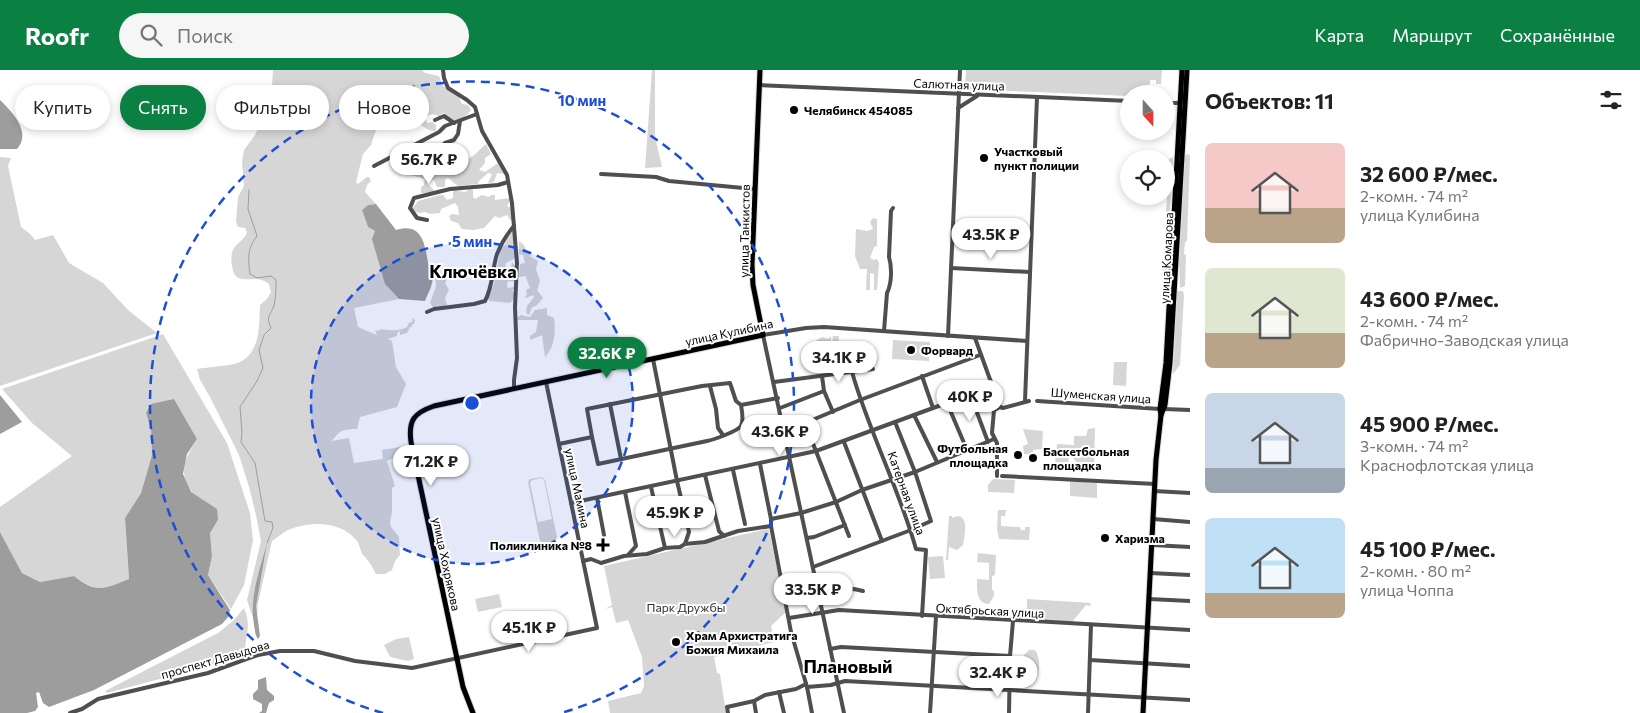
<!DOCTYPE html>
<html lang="ru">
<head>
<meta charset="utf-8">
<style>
	body { margin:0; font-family:Commissioner,sans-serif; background:#f6f6f6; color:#222; height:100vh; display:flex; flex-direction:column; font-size:19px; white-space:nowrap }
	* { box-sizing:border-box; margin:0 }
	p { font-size:16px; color:#767676 }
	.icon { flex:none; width:28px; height:28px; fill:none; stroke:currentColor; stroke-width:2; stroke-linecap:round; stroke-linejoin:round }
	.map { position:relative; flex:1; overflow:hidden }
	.details { display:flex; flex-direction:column; background:#fff; width:450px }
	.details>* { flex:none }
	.top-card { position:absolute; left:15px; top:15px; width:475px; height:45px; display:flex; gap:10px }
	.needle { width:32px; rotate:159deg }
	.buttons { position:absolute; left:1120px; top:15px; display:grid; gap:10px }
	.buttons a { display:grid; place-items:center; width:55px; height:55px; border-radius:50%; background:#fff; box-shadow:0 2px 8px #0003; font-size:25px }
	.price { position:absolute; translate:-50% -42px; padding:0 11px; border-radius:18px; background:#fff; color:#222; font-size:16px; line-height:32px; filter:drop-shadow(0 1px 2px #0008) }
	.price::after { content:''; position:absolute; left:50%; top:30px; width:15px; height:11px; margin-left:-8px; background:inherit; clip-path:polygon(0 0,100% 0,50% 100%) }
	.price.selected { background:#0b8043; color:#fff }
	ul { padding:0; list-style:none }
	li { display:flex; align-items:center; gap:15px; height:125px; padding:0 15px }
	li span { display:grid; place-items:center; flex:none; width:140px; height:100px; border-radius:8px; color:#555 }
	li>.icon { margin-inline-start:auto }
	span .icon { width:60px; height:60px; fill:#fffc; stroke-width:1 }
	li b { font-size:21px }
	h2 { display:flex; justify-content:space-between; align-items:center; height:60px; padding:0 15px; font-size:21px }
	.chip { padding:0 18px; border-radius:22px; background:#fff; box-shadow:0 2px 8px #0003; font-size:18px; line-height:45px }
	.chip.selected { background:#0b8043; color:#fff }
	header { display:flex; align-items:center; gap:30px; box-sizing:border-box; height:70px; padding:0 25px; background:#0b8043; color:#fff }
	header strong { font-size:24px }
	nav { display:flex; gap:28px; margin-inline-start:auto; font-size:18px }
	.search { width:350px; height:45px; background:#f6f6f6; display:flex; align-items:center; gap:12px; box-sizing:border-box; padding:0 18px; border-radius:28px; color:#767676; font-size:19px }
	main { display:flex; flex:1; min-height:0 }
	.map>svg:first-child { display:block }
	.green { fill:#d6d6d6; fill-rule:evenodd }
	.water { fill:#9d9d9d }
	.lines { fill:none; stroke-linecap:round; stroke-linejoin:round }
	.stream { stroke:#9d9d9d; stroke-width:1 }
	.major-casing { stroke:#dbdbdb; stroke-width:7 }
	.minor { stroke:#4f4f4f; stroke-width:4 }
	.major { stroke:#000; stroke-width:5 }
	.ring { fill:none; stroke:#1d4ed8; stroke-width:2.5; stroke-dasharray:9 6 }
	.poi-dot { fill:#000; stroke:#fff; stroke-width:2 }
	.labels { text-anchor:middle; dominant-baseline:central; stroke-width:4; stroke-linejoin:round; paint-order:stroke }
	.street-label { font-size:12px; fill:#000; stroke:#fff }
	.poi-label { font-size:12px; font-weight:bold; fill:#000; stroke:#fff; text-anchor:start }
	.park-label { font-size:12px; fill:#2d2d2d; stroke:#fff }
	.district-label { font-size:18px; font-weight:bold; fill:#000; stroke:#fff }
	.centre { fill:#1d4ed8; stroke:#fff; stroke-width:2.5 }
	.ring-label { font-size:15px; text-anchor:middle; font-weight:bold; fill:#1d4ed8; stroke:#fff; stroke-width:4; stroke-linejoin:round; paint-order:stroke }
</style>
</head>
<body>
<header>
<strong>Roofr</strong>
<div class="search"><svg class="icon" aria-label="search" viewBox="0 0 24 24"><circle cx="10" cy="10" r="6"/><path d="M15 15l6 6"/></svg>Поиск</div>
<nav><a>Карта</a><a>Маршрут</a><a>Сохранённые</a></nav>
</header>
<main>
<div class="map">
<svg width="1190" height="643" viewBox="0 0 1190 643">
	<rect width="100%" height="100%" fill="#fff"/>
	<!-- green -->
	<g class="green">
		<path d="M273 0H422L425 3 439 6 443 16 459 27 462 34 468 35 471 40C466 48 454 52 445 50L444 43 441 44 440 46 432 44 425 47 427 53 433 52 436 55V61C426 62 421 53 413 50L405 53 399 51 398 45 405 38 401 35 396 39 390 33 387 20 382 21 378 28 384 38V47L375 63 371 75 363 84 356 112 358 114 367 107H369L371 111 367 115 365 122 376 134 368 135 362 140 368 157 375 161 382 204 392 222 399 229 354 238 358 257 377 265 375 260 379 261 380 259C390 260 399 262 407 257L409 253 412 252 413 247 415 251 413 255 412 254V257H410L407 263 400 265V261L397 263V266L388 269 392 271 396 297 406 314 397 337 360 347 357 359C352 359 345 359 340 362 336 365 335 368 331 371L349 368 354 393 383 389 382 380 400 377 403 388 397 386 387 391 395 416 392 418V442L390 452 391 457 399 467 400 485 395 491 392 500 385 504H376C372 496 369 491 363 485 360 481 360 475 357 471 341 450 309 451 288 460 282 463 277 468 272 471L258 533 256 557 247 530 261 471 256 445 249 417 239 385 210 327 200 310 197 299C207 297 233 296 240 292 261 281 259 255 260 235L267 229 271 222 269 214C267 213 265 211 262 210 250 206 234 217 232 195 231 191 231 184 233 180 237 172 245 170 247 162L245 158 238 157 236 151 238 127 244 116 242 92 244 80 255 65 271 31Z"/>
		<polygon points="652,0 655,0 655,67 662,97 645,98"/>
		<polygon points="966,0 1162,0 1161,14 1156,14 1156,10 1150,10 1150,14 1146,17 1143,17 1143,23 1152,22 1153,24 1129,24 1129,26 965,19"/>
		<path d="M452 73H456L458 79 465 82 462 86V92C472 89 479 80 486 74L491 84 485 88V93L479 100 485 102 498 93 505 104 497 103 494 112 488 113 492 104 488 103 478 112V114L458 116 448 108 445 110V117H437L434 110 428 108 427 113 434 120 433 122 421 123V117L424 115 425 109 408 104 403 100 404 94 401 92 399 88 401 87 400 84 407 80 411 85 420 82 421 89 426 90 429 94 427 100 435 98C438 92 443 85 450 82V74Z"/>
		<polygon points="1187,84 1190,85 1187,171 1185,172 1184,184 1186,185 1185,216 1180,218 1179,190 1185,87"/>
		<polygon points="0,87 11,88 8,96 21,157 30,164 35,170 53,165 69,193 103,213 128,240 157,263 0,316"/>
		<polygon points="1173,87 1166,216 1164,218 1162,216 1168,107 1170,106 1171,93 1169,92 1169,89"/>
		<polygon points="470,119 473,120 473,127 475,129 482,125 489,127 491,125 495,125 495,130 510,128 510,131 507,136 512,138 512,150 510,150 507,145 499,148 495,146 484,158 473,160 462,159 458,153 451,151 449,146 452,144 459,145 458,137 455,133 441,139 440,143 430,144 425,142 420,143 413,141 412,139 418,131 440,125 443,125 447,130 453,128 453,122 455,120 465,122"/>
		<polygon points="873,148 877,149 877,176 874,177 870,188 874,190 877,189 879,193 877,220 874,220 874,204 870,203 870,220 866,220 867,199 860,199 855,186 856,159 867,161 873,159 870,152"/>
		<polygon points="513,160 515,188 506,193 505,197 506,199 511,198 512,192 516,197 515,209 513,212 508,211 507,215 508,218 514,217 515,218 512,220 514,223 514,229 510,233 490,231 487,229 494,213 500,182"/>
		<path d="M519 171 523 174 531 187 538 191 536 199 540 211 537 220 543 228 536 236 532 237 529 245 526 243 527 236 534 227 533 225 526 228 525 226 527 225 526 220 530 218C529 214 526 210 526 206L519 207 520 194 525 193 523 185 519 184Z"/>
		<polygon points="443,202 446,202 448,207 445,213 449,220 445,228 447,235 439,237 437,234 437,237 433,237 430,233 436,216 435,205 441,205"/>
		<polygon points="1179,221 1183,221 1184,226 1180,295 1173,304 1177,222"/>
		<path d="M547 238V245L554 248C556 261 555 277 545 287L542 265 530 270V266L536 262 538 250H517L518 247 521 245 530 247 535 240Z"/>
		<path d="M163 264 227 373 250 443 253 470 244 515 231 539 208 505 212 486 210 463 218 450C189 420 170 410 197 369L174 329 146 343 151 360 152 385 141 423 125 448 129 509C104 519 97 524 74 506L40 512 22 503 0 462V437L72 386 32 353 2 319Z"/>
		<polygon points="833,266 839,266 838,282 831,282 830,300 828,300 828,298 820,299 815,292 816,271 822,267 829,269 829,267 831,267 831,280"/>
		<polygon points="893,270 930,272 929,291 892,289"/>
		<polygon points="1114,292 1127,292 1126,316 1113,315"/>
		<polygon points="1095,358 1094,397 1081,396 1069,385 1068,396 1055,395 1057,374 1074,375 1074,366 1086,366 1088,359"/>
		<polygon points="1023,359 1043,361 1042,379 1033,380 1033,384 1024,384 1023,376 1028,374"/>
		<path d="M542 407 545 410 557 467 555 471 544 473 540 471 528 412 530 409ZM541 408 544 410 552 449 538 452 530 413 532 410Z"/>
		<polygon points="993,409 1015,410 1014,423 988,422 988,415"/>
		<polygon points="1070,411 1097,413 1097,428 1070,426"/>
		<polygon points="998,440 1006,440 1005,446 1001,446 1001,456 1020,457 1021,460 1025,460 1025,457 1030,457 1029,470 999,469 997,459"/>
		<path d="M949 446H952V448C970 439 965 466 963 475L957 480 949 477 948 490H946Z"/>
		<polygon points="767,459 769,460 786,542 771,556 774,572 714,587 717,603 720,604 726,643 610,643 608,631 641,623 644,616 642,587 628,550 616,553 612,537 605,539 612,535 604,496"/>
		<path d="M978 483 996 485 995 505 992 506V520L994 521V526L989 534C976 534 977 519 977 509L989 510V493L977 492Z"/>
		<polygon points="943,486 945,508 930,509 928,487"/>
		<polygon points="499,524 502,537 478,542 475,529"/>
		<polygon points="1027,529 1091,533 1090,536 1086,535 1072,552 1044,550 1044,543 1027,539"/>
		<path d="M244 538C253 560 243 566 246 586L107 623 105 621 218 563 233 551Z"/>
		<polygon points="409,567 414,589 408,591 390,587 384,575 396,569"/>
		<path d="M1029 580H1035C1042 588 1041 617 1025 611L1023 606 1024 585Z"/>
	</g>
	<!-- water -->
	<g class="water">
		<path d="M0 30C12 42 32 62 17 79H0Z"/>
		<path d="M376 134 396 160C422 152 425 174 428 193 429 200 434 206 432 213 431 219 427 225 425 231L399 229 385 214 372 169 375 161 368 157 362 140 368 135Z"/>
		<polygon points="0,325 22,352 0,364"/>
		<path d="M174 329 197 369 187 384 183 404 191 422 217 439 218 450 210 463 212 486 208 505 230 540 229 546 222 554 94 620 49 637 43 633 39 622 36 623 38 637 35 641 27 643H0V462L22 503 40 512 74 506C96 524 104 519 129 509L125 448 141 423 152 385 151 360 146 343 151 334Z"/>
		<path d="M267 473 256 536 260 566 258 569C255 565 255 560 254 555 249 527 260 500 267 473Z"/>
		<polygon points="266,607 267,620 274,626 274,630 269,633 266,643 259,643 262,641 262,634 253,629 253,624 258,619 258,610"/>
	</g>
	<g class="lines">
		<!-- stream -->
		<path class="stream" d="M249 120 248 139 257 166C247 179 248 188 250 204L257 208 271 206 276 210C276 218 276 228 274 235 271 246 265 245 271 258L264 265 259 280 263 298 257 311 240 337 242 363 241 372 255 393 265 451 272 452 273 458 267 473"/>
		<!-- major casing -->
		<g class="major-casing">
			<g id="major">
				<polyline points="1161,345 1165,335 1170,293 1187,0"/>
				<path d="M473 643 463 617 411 372C408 350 414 343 434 336L763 265 753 215 752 195 760 0"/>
				<polyline points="1143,643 1156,390 1161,345 1160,339 1166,293 1182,0"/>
			</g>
		</g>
		<!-- minor -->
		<g class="minor">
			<polyline points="443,0 444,8 448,18 467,30 475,37 482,61 507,105 512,133 517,193 515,237 517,288 514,310 514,319"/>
			<polyline points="759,15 1129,31"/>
			<polyline points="1166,33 1180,33"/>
			<polyline points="958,38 977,26"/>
			<polyline points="435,50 444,46 454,53"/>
			<polyline points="418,73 425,86 433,85 445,73 454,70 458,64 460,51"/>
			<polyline points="374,96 439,62 445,56 477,44"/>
			<polyline points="601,104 656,107 669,111 754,119"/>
			<polyline points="427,150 417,148 410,138 414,128 450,119 498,115 508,112"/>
			<polyline points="951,198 1030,202"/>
			<path d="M427 242 434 239 474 234 485 231C493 216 492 200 497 184 501 174 507 164 514 156"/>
			<path d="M884 261 887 223C892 213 892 197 889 187L891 141 893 138"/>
			<polyline points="948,266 960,0"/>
			<polyline points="975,268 1000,337"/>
			<polyline points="653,289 677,411 689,462 685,474"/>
			<path d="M852 302C869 362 899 418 916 479L926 480 922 546"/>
			<polyline points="822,306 824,321 833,342"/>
			<polyline points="922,306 933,338"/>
			<polyline points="774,312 873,299"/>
			<polyline points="710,316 716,339 718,358 723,365"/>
			<polyline points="970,324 988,372"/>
			<polyline points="1025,331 1037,27"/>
			<polyline points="1037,331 1160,339"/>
			<polyline points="947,333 967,380"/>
			<polyline points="610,334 621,389"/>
			<polyline points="1000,337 1003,338 1029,331"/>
			<polyline points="780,338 824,321"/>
			<polyline points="1164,339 1190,340"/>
			<polyline points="914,345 937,392"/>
			<polyline points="805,353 849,466"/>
			<polyline points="784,359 805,353 860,330 980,285"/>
			<path d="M592 367 598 394 707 371C713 370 738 361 741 356 744 350 742 341 741 335L778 328"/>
			<polyline points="844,372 882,471"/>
			<polyline points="559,374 592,367 587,339 702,316 730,313 736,331 741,335"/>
			<polyline points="760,394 771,449 771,456 791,562 807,617 812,643"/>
			<polyline points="733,400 745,454"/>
			<polyline points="705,405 719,461 724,466"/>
			<polyline points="997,406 997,373 992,363 994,340 1000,337"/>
			<polyline points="1002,406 1155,414"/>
			<polyline points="651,417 665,478"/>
			<polyline points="1154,421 1190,423"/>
			<polyline points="625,422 636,476 628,485"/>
			<polyline points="597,428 604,465"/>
			<polyline points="571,433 816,381 993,316"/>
			<polyline points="771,449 801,443 836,432 862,420 915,402 994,369"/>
			<polyline points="1153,449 1190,452"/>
			<polyline points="807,468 814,467 845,455"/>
			<polyline points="1152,475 1190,477"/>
			<polyline points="583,491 591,489 601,493 624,486 647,484 665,478 680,477 685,474 705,472 738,461 771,456"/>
			<polyline points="813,497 911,460 931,451 915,402 895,352"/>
			<polyline points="1150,503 1190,505"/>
			<polyline points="818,524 854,519 863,521"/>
			<polyline points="1149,529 1190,531"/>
			<polyline points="789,548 839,540 1190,560"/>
			<polyline points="830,579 841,577 1010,586"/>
			<polyline points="1090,590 1190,596"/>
			<polyline points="807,617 831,615 845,611 1190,630"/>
			<polyline points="779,622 784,643"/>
			<polyline points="754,631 756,643"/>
			<polyline points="70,643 82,639 98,629 208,603 258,585 280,581 314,581 355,591 412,598 597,558 546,312"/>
			<polyline points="728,643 727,637 754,631 765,625 796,619 806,614"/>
			<polyline points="844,643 763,265 806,258 824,257 1027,271"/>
			<polyline points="930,643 936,547"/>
			<polyline points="1009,643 1010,586 1013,551"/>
			<polyline points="1088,643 1091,555"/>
		</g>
		<!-- major -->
		<use href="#major" class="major"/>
	</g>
	<!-- distance rings -->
	<circle cx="472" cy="333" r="161" fill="#1d4ed8" fill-opacity=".12"/>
	<g class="ring">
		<circle cx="472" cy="333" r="161"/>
		<path d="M383 643A322 322 0 1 1 561 643"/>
	</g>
	<!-- markers -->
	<g class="poi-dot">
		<circle cx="794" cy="40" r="5"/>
		<circle cx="984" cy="88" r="5"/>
		<circle cx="911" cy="280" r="5"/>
		<circle cx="1018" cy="385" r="5"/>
		<circle cx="1033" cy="388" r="5"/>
		<circle cx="1105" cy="468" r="5"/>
		<path d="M600.5 467.5h5v5h5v5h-5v5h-5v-5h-5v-5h5z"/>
		<circle cx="676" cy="572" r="5"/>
	</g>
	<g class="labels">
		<!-- street labels -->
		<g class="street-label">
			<text transform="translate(959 14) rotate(2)">Салютная улица</text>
			<text transform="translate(744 161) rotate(-89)">улица Танкистов</text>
			<text transform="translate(1166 188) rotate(-87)">улица Комарова</text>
			<text transform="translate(729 262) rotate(-12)">улица Кулибина</text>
			<text transform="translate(1101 325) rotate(4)">Шуменская улица</text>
			<text transform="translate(578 418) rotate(78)">улица Мамина</text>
			<text transform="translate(907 423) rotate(70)">Катерная улица</text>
			<text transform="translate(447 494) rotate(78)">улица Хохрякова</text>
			<text transform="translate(990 540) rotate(3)">Октябрьская улица</text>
			<text transform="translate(215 589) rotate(-16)">проспект Давыдова</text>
		</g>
		<!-- poi labels -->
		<g class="poi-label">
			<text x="804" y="40">Челябинск 454085</text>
			<text x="994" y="81">Участковый<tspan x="994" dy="14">пункт полиции</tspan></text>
			<text x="921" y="280">Форвард</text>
			<text x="1008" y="378" text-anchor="end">Футбольная<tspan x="1008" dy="14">площадка</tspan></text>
			<text x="1043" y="381">Баскетбольная<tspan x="1043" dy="14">площадка</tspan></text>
			<text x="1115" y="468">Харизма</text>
			<text x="592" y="475" text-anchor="end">Поликлиника №8</text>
			<text x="686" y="565">Храм Архистратига<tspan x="686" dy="14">Божия Михаила</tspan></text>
		</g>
		<!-- park labels -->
		<g class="park-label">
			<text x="686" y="537">Парк Дружбы</text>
		</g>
		<!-- district labels -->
		<g class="district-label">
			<text x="473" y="201">Ключёвка</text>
			<text x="848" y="596">Плановый</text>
		</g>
	</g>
	<circle cx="472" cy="333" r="8" class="centre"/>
	<g class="ring-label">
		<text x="582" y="36">10 мин</text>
		<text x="472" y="177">5 мин</text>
	</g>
</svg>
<div class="buttons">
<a><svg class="needle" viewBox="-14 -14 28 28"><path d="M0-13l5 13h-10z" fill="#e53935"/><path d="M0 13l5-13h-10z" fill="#767676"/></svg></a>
<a><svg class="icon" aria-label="locate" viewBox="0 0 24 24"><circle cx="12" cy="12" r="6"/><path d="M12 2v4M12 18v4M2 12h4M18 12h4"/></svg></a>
</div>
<b class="price" style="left:429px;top:115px">56.7K ₽</b>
<b class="price" style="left:991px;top:190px">43.5K ₽</b>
<b class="price selected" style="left:607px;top:309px">32.6K ₽</b>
<b class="price" style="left:839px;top:313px">34.1K ₽</b>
<b class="price" style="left:970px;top:352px">40K ₽</b>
<b class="price" style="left:780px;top:387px">43.6K ₽</b>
<b class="price" style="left:431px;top:417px">71.2K ₽</b>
<b class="price" style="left:675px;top:468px">45.9K ₽</b>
<b class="price" style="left:813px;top:545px">33.5K ₽</b>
<b class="price" style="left:529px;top:583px">45.1K ₽</b>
<b class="price" style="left:998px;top:628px">32.4K ₽</b>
<div class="top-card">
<a class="chip">Купить</a>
<a class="chip selected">Снять</a>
<a class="chip">Фильтры</a>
<a class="chip">Новое</a>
</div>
</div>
<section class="details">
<h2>Объектов: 11<svg class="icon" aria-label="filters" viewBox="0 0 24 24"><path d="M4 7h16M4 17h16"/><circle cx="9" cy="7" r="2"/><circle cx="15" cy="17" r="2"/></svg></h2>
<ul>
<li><span style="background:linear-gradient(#f6c9c9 65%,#b9a48a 0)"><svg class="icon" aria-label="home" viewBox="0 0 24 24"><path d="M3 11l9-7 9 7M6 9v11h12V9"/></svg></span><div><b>32 600 ₽/мес.</b><p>2-комн. · 74 m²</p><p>улица Кулибина</p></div></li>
<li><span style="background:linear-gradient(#dfe7d0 65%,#b9a48a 0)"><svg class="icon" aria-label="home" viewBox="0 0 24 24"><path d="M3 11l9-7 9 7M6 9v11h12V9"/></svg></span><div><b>43 600 ₽/мес.</b><p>2-комн. · 74 m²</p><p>Фабрично-Заводская улица</p></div></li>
<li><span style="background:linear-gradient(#c9d6e8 75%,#9aa5b1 0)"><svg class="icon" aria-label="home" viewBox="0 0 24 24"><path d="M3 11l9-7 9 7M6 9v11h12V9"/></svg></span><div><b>45 900 ₽/мес.</b><p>3-комн. · 74 m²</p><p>Краснофлотская улица</p></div></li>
<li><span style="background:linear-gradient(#bfe0f5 75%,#b9a48a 0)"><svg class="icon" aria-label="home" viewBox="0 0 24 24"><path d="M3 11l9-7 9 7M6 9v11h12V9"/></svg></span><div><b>45 100 ₽/мес.</b><p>2-комн. · 80 m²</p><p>улица Чоппа</p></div></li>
</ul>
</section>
</main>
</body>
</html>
